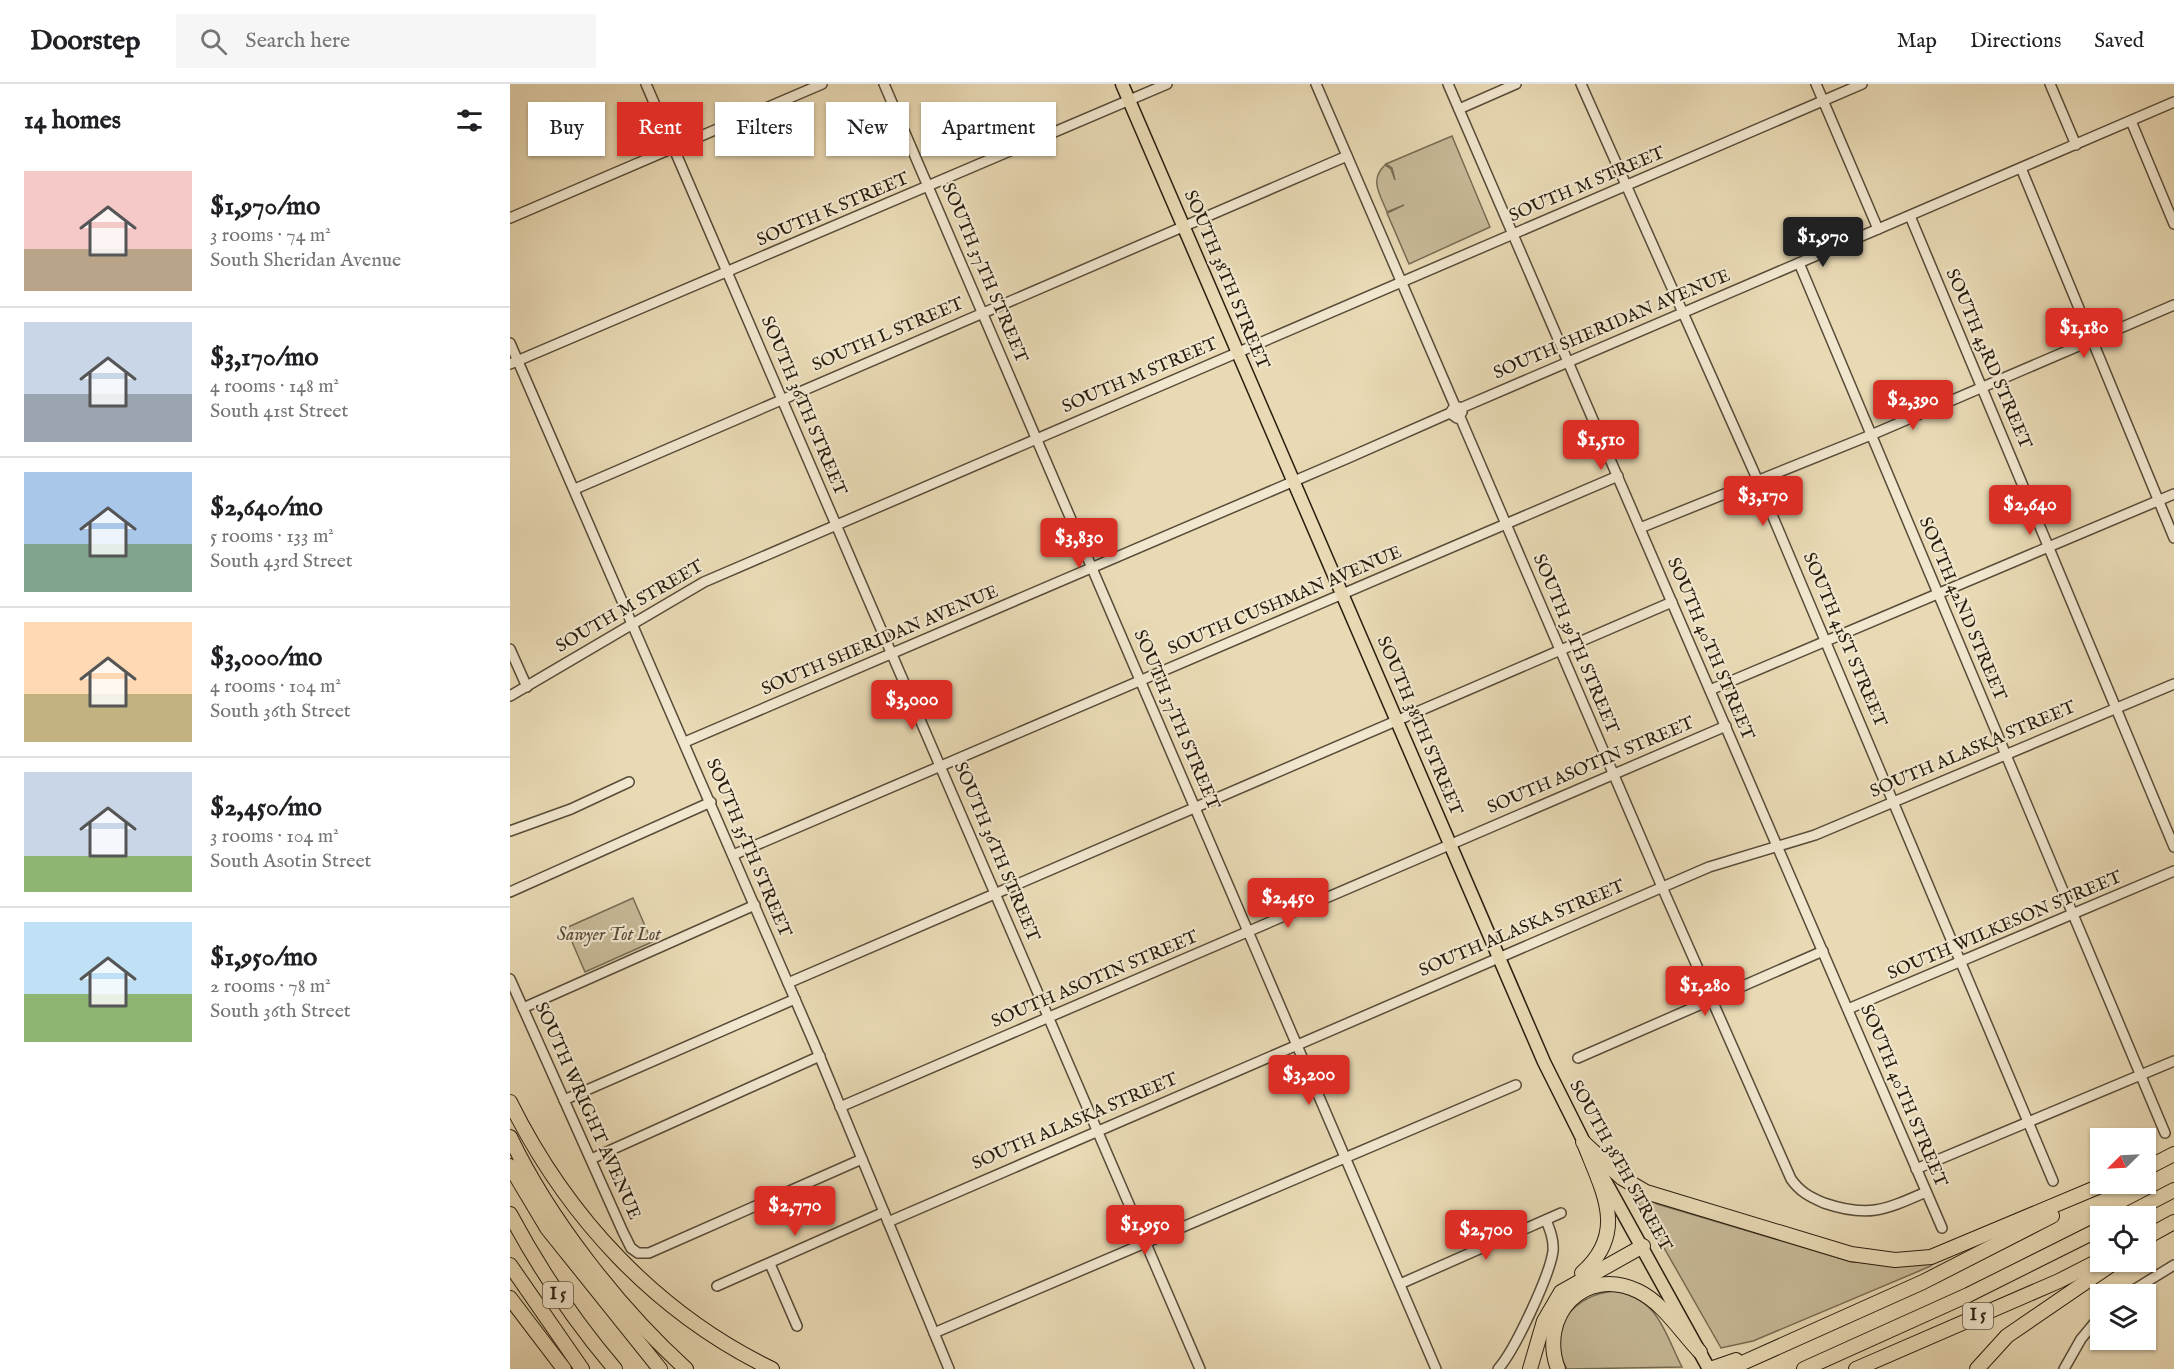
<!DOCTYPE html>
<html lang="en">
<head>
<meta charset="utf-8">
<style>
	body { margin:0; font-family:"IM FELL English",serif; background:#f6f6f6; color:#202124; height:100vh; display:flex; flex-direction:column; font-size:22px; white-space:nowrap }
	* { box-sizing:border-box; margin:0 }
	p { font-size:20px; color:#757577 }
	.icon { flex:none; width:33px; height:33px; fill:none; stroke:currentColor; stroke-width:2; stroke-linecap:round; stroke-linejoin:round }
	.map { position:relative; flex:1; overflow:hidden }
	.sheet { display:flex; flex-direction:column; background:#fff; width:510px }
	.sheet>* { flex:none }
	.guide { position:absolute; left:18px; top:18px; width:570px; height:54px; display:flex; gap:12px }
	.needle { width:39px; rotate:246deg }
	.tools { position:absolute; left:1580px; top:1044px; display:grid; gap:12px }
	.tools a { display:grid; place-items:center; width:66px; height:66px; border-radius:0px; background:#fff; box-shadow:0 2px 4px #0004; font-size:30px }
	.price { position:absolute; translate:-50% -51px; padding:0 14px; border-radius:6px; background:#d93025; color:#fff; font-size:20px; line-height:39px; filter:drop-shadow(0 2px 3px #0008) }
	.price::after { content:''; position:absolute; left:50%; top:36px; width:18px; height:14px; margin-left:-9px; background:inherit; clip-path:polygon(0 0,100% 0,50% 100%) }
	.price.current { background:#222; color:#fff }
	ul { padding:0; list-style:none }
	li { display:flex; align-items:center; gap:18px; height:150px; padding:0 24px }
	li+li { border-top:2px solid #e0e0e0 }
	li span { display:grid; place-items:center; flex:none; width:168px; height:120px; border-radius:0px; color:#555 }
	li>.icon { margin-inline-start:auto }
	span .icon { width:72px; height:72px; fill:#fffc; stroke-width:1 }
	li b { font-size:26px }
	h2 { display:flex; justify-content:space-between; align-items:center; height:72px; padding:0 24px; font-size:26px }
	.chip { padding:0 21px; border-radius:0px; background:#fff; box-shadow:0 2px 4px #0004; font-size:21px; line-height:54px }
	.chip.current { background:#d93025; color:#fff }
	header { display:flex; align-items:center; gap:36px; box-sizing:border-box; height:84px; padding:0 30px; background:#fff; border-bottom:2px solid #e0e0e0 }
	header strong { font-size:28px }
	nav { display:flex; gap:33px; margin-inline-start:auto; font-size:21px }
	.search { width:420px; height:54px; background:#f6f6f6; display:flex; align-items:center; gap:15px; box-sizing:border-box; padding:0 21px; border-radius:0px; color:#757577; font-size:22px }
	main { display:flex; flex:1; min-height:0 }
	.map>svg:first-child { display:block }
	.green { fill:#c8ba99; stroke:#786c54; stroke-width:1.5 }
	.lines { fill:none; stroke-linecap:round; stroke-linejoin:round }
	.minor-casing { stroke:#584c38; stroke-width:12 }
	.major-casing { stroke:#281d0e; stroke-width:15 }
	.highway-casing { stroke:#281d0e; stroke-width:16 }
	.minor { stroke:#f1e7cf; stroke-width:9 }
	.major { stroke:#e9dab5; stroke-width:12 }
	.highway { stroke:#e9dab5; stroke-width:14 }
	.labels { text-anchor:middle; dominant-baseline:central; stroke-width:4.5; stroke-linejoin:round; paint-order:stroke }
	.shield { fill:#f1e7cf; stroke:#645a48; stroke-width:1.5 }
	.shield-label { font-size:16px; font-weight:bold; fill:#281d0e }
	.street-label { font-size:18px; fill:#281d0e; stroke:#f1e7cf }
	.park-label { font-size:18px; font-style:italic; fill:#584c38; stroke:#f1e7cf }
</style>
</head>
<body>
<header>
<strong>Doorstep</strong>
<div class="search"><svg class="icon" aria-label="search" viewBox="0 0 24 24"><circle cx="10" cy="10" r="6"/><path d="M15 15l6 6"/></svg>Search here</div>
<nav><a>Map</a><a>Directions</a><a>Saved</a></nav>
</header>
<main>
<section class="sheet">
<h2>14 homes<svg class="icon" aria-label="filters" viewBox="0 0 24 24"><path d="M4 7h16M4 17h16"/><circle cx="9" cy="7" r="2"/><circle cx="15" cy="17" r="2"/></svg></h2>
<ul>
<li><span style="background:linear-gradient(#f6c9c9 65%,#b9a48a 0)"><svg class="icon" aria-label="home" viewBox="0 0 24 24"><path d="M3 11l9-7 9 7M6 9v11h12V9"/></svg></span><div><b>$1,970/mo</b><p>3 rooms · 74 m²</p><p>South Sheridan Avenue</p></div></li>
<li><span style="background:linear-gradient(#c9d6e8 60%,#9aa5b1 0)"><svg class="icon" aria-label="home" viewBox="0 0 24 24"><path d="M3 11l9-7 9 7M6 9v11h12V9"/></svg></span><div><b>$3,170/mo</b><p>4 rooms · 148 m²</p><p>South 41st Street</p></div></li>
<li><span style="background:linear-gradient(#a9c7e8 60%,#7fa58c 0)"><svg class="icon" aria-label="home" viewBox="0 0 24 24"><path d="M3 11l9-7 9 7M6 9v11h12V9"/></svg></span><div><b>$2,640/mo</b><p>5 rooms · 133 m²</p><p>South 43rd Street</p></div></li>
<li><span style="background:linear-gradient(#ffd9b3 60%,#c2b280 0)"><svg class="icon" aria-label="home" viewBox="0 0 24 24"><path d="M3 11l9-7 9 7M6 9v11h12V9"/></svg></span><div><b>$3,000/mo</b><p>4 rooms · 104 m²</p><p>South 36th Street</p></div></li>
<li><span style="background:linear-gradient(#c9d6e8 70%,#8fb573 0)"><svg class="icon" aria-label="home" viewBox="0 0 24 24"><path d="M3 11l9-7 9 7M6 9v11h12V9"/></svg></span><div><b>$2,450/mo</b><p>3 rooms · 104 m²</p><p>South Asotin Street</p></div></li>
<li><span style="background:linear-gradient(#bfe0f5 60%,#8fb573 0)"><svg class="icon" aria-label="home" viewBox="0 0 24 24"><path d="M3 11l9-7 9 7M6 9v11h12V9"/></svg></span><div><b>$1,950/mo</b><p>2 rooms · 78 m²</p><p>South 36th Street</p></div></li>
</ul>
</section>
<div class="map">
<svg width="1664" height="1285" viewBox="0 0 1664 1285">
	<rect width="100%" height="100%" fill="#e9dab5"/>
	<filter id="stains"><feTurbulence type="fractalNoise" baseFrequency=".00333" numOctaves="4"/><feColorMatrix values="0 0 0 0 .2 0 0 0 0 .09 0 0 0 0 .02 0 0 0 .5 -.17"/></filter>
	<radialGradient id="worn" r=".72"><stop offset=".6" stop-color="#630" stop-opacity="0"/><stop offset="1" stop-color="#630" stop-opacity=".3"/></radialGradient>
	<!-- green -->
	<g class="green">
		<path d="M942 52 980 143 899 180 877 129 894 121 877 128C870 110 859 96 875 81L881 85 885 96 882 84 876 80Z"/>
		<polygon points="123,814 142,858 75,888 56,844"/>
		<polygon points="1120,1104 1147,1120 1342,1178 1407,1181 1425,1176 1421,1182 1243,1257 1211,1264"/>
		<path d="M1105 1207C1149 1215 1154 1248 1172 1283L1057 1285C1034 1245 1064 1210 1105 1207Z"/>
	</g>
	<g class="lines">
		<!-- minor casing -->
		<g class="minor-casing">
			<g id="minor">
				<polyline points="136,0 690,1285"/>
				<polyline points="374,0 926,1285"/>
				<polyline points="806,0 945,322"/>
				<polyline points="938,0 1432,1144"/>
				<polyline points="1071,0 1244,388 1543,1097"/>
				<polyline points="1306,0 1368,145"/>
				<polyline points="1540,0 1566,61"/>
				<polyline points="949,25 1006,0"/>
				<polyline points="1621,37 1664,140"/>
				<polyline points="1511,84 1664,454"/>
				<polyline points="1400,132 1664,763"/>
				<polyline points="0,134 312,0"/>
				<polyline points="1289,179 1655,1049"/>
				<polyline points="0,259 304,959 439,1285"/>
				<polyline points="0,280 657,0"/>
				<polyline points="951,324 1664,18"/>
				<path d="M950 333 1152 803 1281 1095C1290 1108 1300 1113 1314 1119 1358 1134 1375 1126 1416 1108"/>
				<polyline points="65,405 837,72"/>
				<polyline points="1130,444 1361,351 1664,221"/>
				<polyline points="0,565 17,603"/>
				<polyline points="1200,606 1664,410"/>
				<polyline points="0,612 194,498 1352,0"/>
				<polyline points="175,658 838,374 940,329 944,323 949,323 952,328 947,334 940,329"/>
				<polyline points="0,747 61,725 119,698"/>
				<polyline points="223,771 1108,392"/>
				<polyline points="0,808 201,718"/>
				<polyline points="0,895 113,1148 121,1164 128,1169 139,1169 352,1075"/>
				<polyline points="278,899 1162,518"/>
				<polyline points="13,924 245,821"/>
				<polyline points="1338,925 1664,787"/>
				<polyline points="1068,974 1313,867"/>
				<polyline points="54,1016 285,915"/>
				<polyline points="330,1023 1216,642"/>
				<polyline points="81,1075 310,972"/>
				<polyline points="1406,1085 1664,977"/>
				<polyline points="378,1138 1199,783 1305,751 1664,600"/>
				<polyline points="260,1180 287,1242"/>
				<polyline points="890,1200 1051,1129"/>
				<polyline points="207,1202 374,1128"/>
				<polyline points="1617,1210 1664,1181"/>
				<polyline points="424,1249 1006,1001"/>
				<path d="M988 1285C1004 1268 1040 1191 1043 1167 1044 1156 1040 1146 1036 1136"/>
				<polyline points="1554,1285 1571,1255 1590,1232"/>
			</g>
		</g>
		<!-- major casing -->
		<g class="major-casing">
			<g id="major">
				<polyline points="612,0 1034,978 1078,1066"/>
				<polyline points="1088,1084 1199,1285"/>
			</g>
		</g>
		<!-- highway casing -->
		<g class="highway-casing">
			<g id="highway">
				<path d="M0 1018C57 1133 146 1229 262 1285"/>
				<path d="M0 1053C39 1135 109 1224 176 1285"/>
				<polyline points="1073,1058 1112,1094 1136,1108 1341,1170 1385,1176 1421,1173 1595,1100"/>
				<polyline points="0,1082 37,1144 150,1285"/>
				<polyline points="1635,1085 1664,1070"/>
				<path d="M0 1130C30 1186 64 1237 105 1285"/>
				<polyline points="1614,1132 1664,1106"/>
				<polyline points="1635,1154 1664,1138"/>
				<polyline points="0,1181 72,1285"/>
				<path d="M1072 1189C1118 1148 1093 1108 1074 1059"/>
				<polyline points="0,1214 54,1285"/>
				<polyline points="1020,1285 1034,1237 1051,1208 1133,1162"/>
				<path d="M1048 1285C1028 1232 1074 1181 1128 1207 1153 1219 1171 1248 1190 1268"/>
				<polyline points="1200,1285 1226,1276"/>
				<polyline points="1219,1285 1413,1198 1542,1132"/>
				<polyline points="1294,1285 1458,1211 1590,1145"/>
				<polyline points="1346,1285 1549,1197 1590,1176"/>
				<polyline points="1467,1285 1497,1252 1605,1178"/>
			</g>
		</g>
		<!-- minor -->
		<use href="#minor" class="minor"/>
		<!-- major -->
		<use href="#major" class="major"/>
		<!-- highway -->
		<use href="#highway" class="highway"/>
	</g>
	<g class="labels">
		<!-- shield labels -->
		<g class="shield">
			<rect x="33" y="1198" width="30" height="26" rx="4.5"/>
			<rect x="1453" y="1219" width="30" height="26" rx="4.5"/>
		</g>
		<g class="shield-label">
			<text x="48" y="1211">I 5</text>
			<text x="1468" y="1232">I 5</text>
		</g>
		<!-- street labels -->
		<g class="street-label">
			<text transform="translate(1077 101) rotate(-23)">SOUTH M STREET</text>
			<text transform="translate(323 126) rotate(-23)">SOUTH K STREET</text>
			<text transform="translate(474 189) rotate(67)">SOUTH 37TH STREET</text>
			<text transform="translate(716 196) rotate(67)">SOUTH 38TH STREET</text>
			<text transform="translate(1102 241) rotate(-23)">SOUTH SHERIDAN AVENUE</text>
			<text transform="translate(378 251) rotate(-23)">SOUTH L STREET</text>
			<text transform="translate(1478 275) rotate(67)">SOUTH 43RD STREET</text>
			<text transform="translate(630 292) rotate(-23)">SOUTH M STREET</text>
			<text transform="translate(293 322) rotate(67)">SOUTH 36TH STREET</text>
			<text transform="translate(775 517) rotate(-23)">SOUTH CUSHMAN AVENUE</text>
			<text transform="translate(120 523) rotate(-30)">SOUTH M STREET</text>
			<text transform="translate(1452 525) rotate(67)">SOUTH 42ND STREET</text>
			<text transform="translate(1334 556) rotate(67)">SOUTH 41ST STREET</text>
			<text transform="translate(370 557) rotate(-23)">SOUTH SHERIDAN AVENUE</text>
			<text transform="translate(1065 560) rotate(67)">SOUTH 39TH STREET</text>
			<text transform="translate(1200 565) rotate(67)">SOUTH 40TH STREET</text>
			<text transform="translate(666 636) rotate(67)">SOUTH 37TH STREET</text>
			<text transform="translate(909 642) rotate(67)">SOUTH 38TH STREET</text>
			<text transform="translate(1463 666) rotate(-23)">SOUTH ALASKA STREET</text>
			<text transform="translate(1081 682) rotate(-23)">SOUTH ASOTIN STREET</text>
			<text transform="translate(238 764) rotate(67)">SOUTH 35TH STREET</text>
			<text transform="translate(486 768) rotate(67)">SOUTH 36TH STREET</text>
			<text transform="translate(1495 842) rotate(-23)">SOUTH WILKESON STREET</text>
			<text transform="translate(1012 845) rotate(-23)">SOUTH ALASKA STREET</text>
			<text transform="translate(585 896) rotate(-23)">SOUTH ASOTIN STREET</text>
			<text transform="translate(1393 1012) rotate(67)">SOUTH 40TH STREET</text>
			<text transform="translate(77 1027) rotate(66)">SOUTH WRIGHT AVENUE</text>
			<text transform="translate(565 1038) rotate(-23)">SOUTH ALASKA STREET</text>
			<text transform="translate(1110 1082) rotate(61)">SOUTH 38TH STREET</text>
		</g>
		<!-- park labels -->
		<g class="park-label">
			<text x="99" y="851">Sawyer Tot Lot</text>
		</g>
	</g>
	<rect width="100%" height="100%" filter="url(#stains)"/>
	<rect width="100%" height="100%" fill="url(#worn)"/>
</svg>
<div class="tools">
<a><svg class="needle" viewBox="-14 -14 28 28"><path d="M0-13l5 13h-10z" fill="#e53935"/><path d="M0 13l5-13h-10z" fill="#757577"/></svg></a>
<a><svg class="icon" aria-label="locate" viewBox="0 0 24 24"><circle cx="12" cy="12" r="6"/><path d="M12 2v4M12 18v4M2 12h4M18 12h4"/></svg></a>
<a><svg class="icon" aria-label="layers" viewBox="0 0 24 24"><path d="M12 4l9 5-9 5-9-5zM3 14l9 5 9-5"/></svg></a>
</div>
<b class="price current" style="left:1313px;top:184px">$1,970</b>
<b class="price" style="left:1574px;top:275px">$1,180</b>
<b class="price" style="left:1403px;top:347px">$2,390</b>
<b class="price" style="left:1091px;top:387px">$1,510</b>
<b class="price" style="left:1253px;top:443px">$3,170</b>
<b class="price" style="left:1520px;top:452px">$2,640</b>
<b class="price" style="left:569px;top:485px">$3,830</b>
<b class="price" style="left:402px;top:647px">$3,000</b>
<b class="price" style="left:778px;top:845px">$2,450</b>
<b class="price" style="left:1195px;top:933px">$1,280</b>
<b class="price" style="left:799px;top:1022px">$3,200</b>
<b class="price" style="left:285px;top:1153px">$2,770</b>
<b class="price" style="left:635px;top:1172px">$1,950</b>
<b class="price" style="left:976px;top:1177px">$2,700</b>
<div class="guide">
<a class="chip">Buy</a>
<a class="chip current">Rent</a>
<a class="chip">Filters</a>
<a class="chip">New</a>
<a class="chip">Apartment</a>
</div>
</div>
</main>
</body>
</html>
